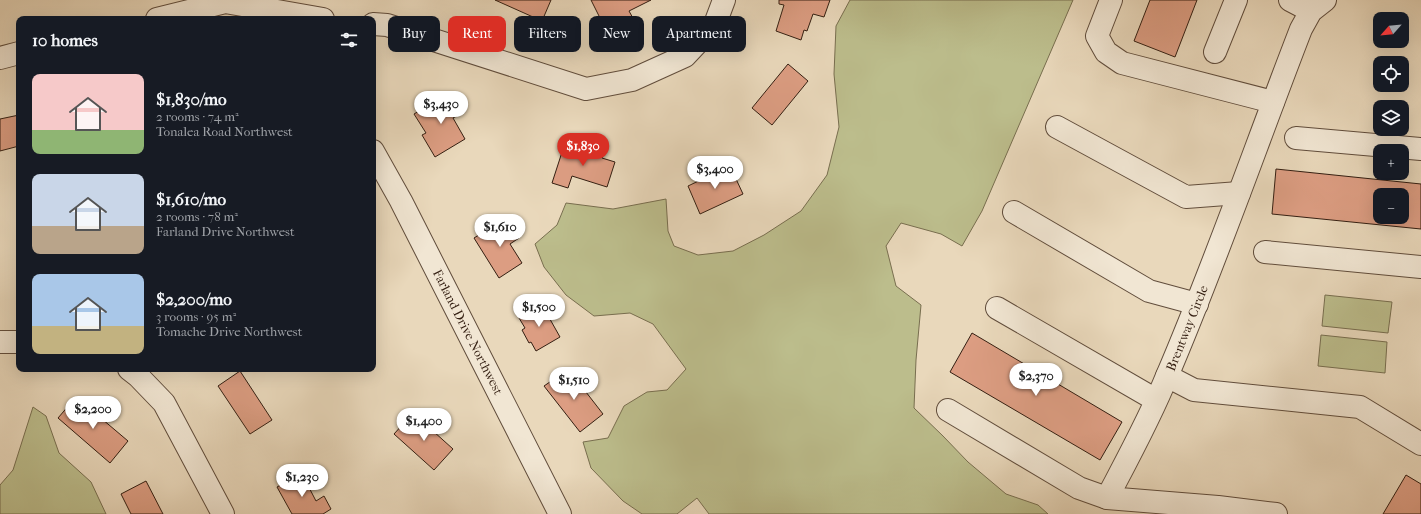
<!DOCTYPE html>
<html lang="en">
<head>
<meta charset="utf-8">
<style>
	body { margin:0; font-family:"IM FELL French Canon",serif; background:#242831; color:#f1f3f6; height:100vh; display:flex; flex-direction:column; font-size:15px; white-space:nowrap }
	* { box-sizing:border-box; margin:0 }
	p { font-size:13px; color:#9ea1a6 }
	.icon { flex:none; width:22px; height:22px; fill:none; stroke:currentColor; stroke-width:2; stroke-linecap:round; stroke-linejoin:round }
	.map { position:relative; flex:1; overflow:hidden }
	.panel { position:absolute; left:16px; top:16px; width:360px; height:356px; display:flex; flex-direction:column; background:#171b24; border-radius:8px; box-shadow:0 4px 16px #0002 }
	.panel>* { flex:none }
	.banner { position:absolute; left:388px; top:16px; width:380px; height:36px; display:flex; gap:8px }
	.needle { width:26px; rotate:243deg }
	.buttons { position:absolute; left:1373px; top:12px; display:grid; gap:8px }
	.buttons a { display:grid; place-items:center; width:36px; height:36px; border-radius:8px; background:#171b24; box-shadow:0 4px 16px #0002; font-size:20px }
	.price { position:absolute; translate:-50% -34px; padding:0 9px; border-radius:14px; background:#fff; color:#222; font-size:13px; line-height:26px; filter:drop-shadow(0 1px 2px #0008) }
	.price::after { content:''; position:absolute; left:50%; top:24px; width:12px; height:9px; margin-left:-6px; background:inherit; clip-path:polygon(0 0,100% 0,50% 100%) }
	.price.on { background:#d93025; color:#fff }
	ul { padding:0; list-style:none }
	li { display:flex; align-items:center; gap:12px; height:100px; padding:0 16px }
	li span { display:grid; place-items:center; flex:none; width:112px; height:80px; border-radius:8px; color:#555 }
	li>.icon { margin-inline-start:auto }
	span .icon { width:48px; height:48px; fill:#fffc; stroke-width:1 }
	li b { font-size:17px }
	h2 { display:flex; justify-content:space-between; align-items:center; height:48px; padding:0 16px; font-size:17px }
	.tag { padding:0 14px; border-radius:8px; background:#171b24; box-shadow:0 4px 16px #0002; font-size:14px; line-height:36px }
	.tag.on { background:#d93025; color:#fff }
	.map>svg:first-child { display:block }
	.green { fill:#bcbd8c; stroke:#786e4f }
	.building { fill:#dc9d82; stroke:#341f12; fill-rule:evenodd }
	.lines { fill:none; stroke-linecap:round; stroke-linejoin:round }
	.minor-casing { stroke:#614d3c; stroke-width:24 }
	.minor { stroke:#f1e6d3; stroke-width:22 }
	.labels { text-anchor:middle; dominant-baseline:central; stroke-width:3.5; stroke-linejoin:round; paint-order:stroke }
	.street-label { font-size:13px; fill:#341f12; stroke:#f1e6d3 }
</style>
</head>
<body>
<div class="map">
<svg width="1421" height="514" viewBox="0 0 1421 514">
	<rect width="100%" height="100%" fill="#e9d8bb"/>
	<filter id="stains"><feTurbulence type="fractalNoise" baseFrequency=".005" numOctaves="4"/><feColorMatrix values="0 0 0 0 .2 0 0 0 0 .09 0 0 0 0 .02 0 0 0 .5 -.17"/></filter>
	<radialGradient id="worn" r=".72"><stop offset=".6" stop-color="#630" stop-opacity="0"/><stop offset="1" stop-color="#630" stop-opacity=".3"/></radialGradient>
	<!-- green -->
	<g class="green">
		<polygon points="850,0 1073,0 982,211 962,246 941,234 901,223 886,246 896,286 921,305 916,360 914,408 943,436 968,462 1006,494 1038,505 1048,514 709,514 697,498 677,514 642,514 623,501 591,468 583,442 608,438 624,406 647,392 667,390 686,369 653,324 630,313 594,316 566,295 544,267 535,244 557,225 566,203 613,209 666,199 668,231 674,246 698,255 733,251 764,235 801,211 827,175 839,127 834,74 836,26"/>
		<polygon points="1325,295 1392,302 1388,333 1322,326"/>
		<polygon points="1321,335 1387,342 1385,373 1318,366"/>
		<polygon points="33,407 46,416 59,453 91,482 106,514 0,514 0,485 13,470"/>
	</g>
	<!-- building -->
	<g class="building">
		<polygon points="495,0 551,0 542,21"/>
		<polygon points="591,0 651,0 629,11 634,20 620,27 619,26 612,29 608,22 603,24"/>
		<polygon points="779,0 830,0 824,17 813,14 807,31 804,30 801,40 776,31 784,5 779,4"/>
		<polygon points="1150,0 1197,0 1175,57 1134,41"/>
		<polygon points="788,64 808,81 772,125 752,108"/>
		<polygon points="451,94 462,113 453,118 465,139 435,157 422,135 426,133 414,114 441,98 442,99"/>
		<polygon points="19,115 19,146 0,151 0,119"/>
		<polygon points="564,146 576,150 577,146 603,154 602,158 615,162 607,187 572,176 568,188 552,183"/>
		<polygon points="730,166 743,194 700,214 688,186"/>
		<path d="M1276 169 1421 184V229L1272 214ZM1380 195H1402V217H1380Z"/>
		<polygon points="507,219 519,238 510,244 522,263 499,278 474,238 498,223 499,224"/>
		<polygon points="542,305 560,337 536,351 531,342 529,343 522,330 525,328 519,318"/>
		<polygon points="972,333 1122,422 1100,460 950,372"/>
		<polygon points="240,371 272,420 250,434 218,386"/>
		<polygon points="566,371 570,375 572,374 603,414 580,432 544,386"/>
		<polygon points="76,397 128,441 110,463 58,418"/>
		<polygon points="413,413 453,449 434,470 394,434"/>
		<polygon points="302,474 316,501 324,496 331,509 323,514 292,514 277,487"/>
		<polygon points="1406,475 1421,484 1421,514 1383,514"/>
		<polygon points="146,481 163,514 131,514 121,494"/>
	</g>
	<g class="lines">
		<!-- minor casing -->
		<g class="minor-casing">
			<g id="minor">
				<polyline points="1111,0 1097,36 1106,52 1122,63 1273,102"/>
				<polyline points="1290,0 1311,11"/>
				<polyline points="157,19 225,2 323,19"/>
				<polyline points="373,24 387,25 586,89 632,80 685,56 715,24 724,0"/>
				<polyline points="1215,52 1236,0"/>
				<polyline points="0,58 19,53"/>
				<polyline points="1057,127 1186,197 1239,193"/>
				<polyline points="1296,138 1421,149"/>
				<polyline points="373,151 401,201 560,514"/>
				<polyline points="1014,212 1149,291 1197,304"/>
				<polyline points="1265,252 1421,267"/>
				<polyline points="997,308 1156,400"/>
				<polyline points="0,342 19,342"/>
				<polyline points="129,369 138,376 164,403 223,514"/>
				<polyline points="1167,376 1194,390 1360,407 1421,444"/>
				<polyline points="948,410 1079,488 1107,498"/>
				<path d="M1276 514 1218 507 1107 498C1128 458 1150 418 1167 376 1216 262 1256 145 1301 29L1311 11 1325 0"/>
			</g>
		</g>
		<!-- minor -->
		<use href="#minor" class="minor"/>
	</g>
	<g class="labels">
		<!-- street labels -->
		<g class="street-label">
			<text transform="translate(1187 328) rotate(-68)">Brentway Circle</text>
			<text transform="translate(468 332) rotate(63)">Farland Drive Northwest</text>
		</g>
	</g>
	<rect width="100%" height="100%" filter="url(#stains)"/>
	<rect width="100%" height="100%" fill="url(#worn)"/>
</svg>
<div class="buttons">
<a><svg class="needle" viewBox="-14 -14 28 28"><path d="M0-13l5 13h-10z" fill="#e53935"/><path d="M0 13l5-13h-10z" fill="#9ea1a6"/></svg></a>
<a><svg class="icon" aria-label="locate" viewBox="0 0 24 24"><circle cx="12" cy="12" r="6"/><path d="M12 2v4M12 18v4M2 12h4M18 12h4"/></svg></a>
<a><svg class="icon" aria-label="layers" viewBox="0 0 24 24"><path d="M12 4l9 5-9 5-9-5zM3 14l9 5 9-5"/></svg></a>
<a>+</a>
<a>−</a>
</div>
<b class="price" style="left:441px;top:125px">$3,430</b>
<b class="price on" style="left:583px;top:167px">$1,830</b>
<b class="price" style="left:715px;top:190px">$3,400</b>
<b class="price" style="left:500px;top:248px">$1,610</b>
<b class="price" style="left:539px;top:328px">$1,500</b>
<b class="price" style="left:1036px;top:397px">$2,370</b>
<b class="price" style="left:574px;top:401px">$1,510</b>
<b class="price" style="left:93px;top:430px">$2,200</b>
<b class="price" style="left:424px;top:442px">$1,400</b>
<b class="price" style="left:302px;top:498px">$1,230</b>
<div class="banner">
<a class="tag">Buy</a>
<a class="tag on">Rent</a>
<a class="tag">Filters</a>
<a class="tag">New</a>
<a class="tag">Apartment</a>
</div>
<section class="panel">
<h2>10 homes<svg class="icon" aria-label="filters" viewBox="0 0 24 24"><path d="M4 7h16M4 17h16"/><circle cx="9" cy="7" r="2"/><circle cx="15" cy="17" r="2"/></svg></h2>
<ul>
<li><span style="background:linear-gradient(#f6c9c9 70%,#8fb573 0)"><svg class="icon" aria-label="home" viewBox="0 0 24 24"><path d="M3 11l9-7 9 7M6 9v11h12V9"/></svg></span><div><b>$1,830/mo</b><p>2 rooms · 74 m²</p><p>Tonalea Road Northwest</p></div></li>
<li><span style="background:linear-gradient(#c9d6e8 65%,#b9a48a 0)"><svg class="icon" aria-label="home" viewBox="0 0 24 24"><path d="M3 11l9-7 9 7M6 9v11h12V9"/></svg></span><div><b>$1,610/mo</b><p>2 rooms · 78 m²</p><p>Farland Drive Northwest</p></div></li>
<li><span style="background:linear-gradient(#a9c7e8 65%,#c2b280 0)"><svg class="icon" aria-label="home" viewBox="0 0 24 24"><path d="M3 11l9-7 9 7M6 9v11h12V9"/></svg></span><div><b>$2,200/mo</b><p>3 rooms · 95 m²</p><p>Tomache Drive Northwest</p></div></li>
</ul>
</section>
</div>
</body>
</html>
